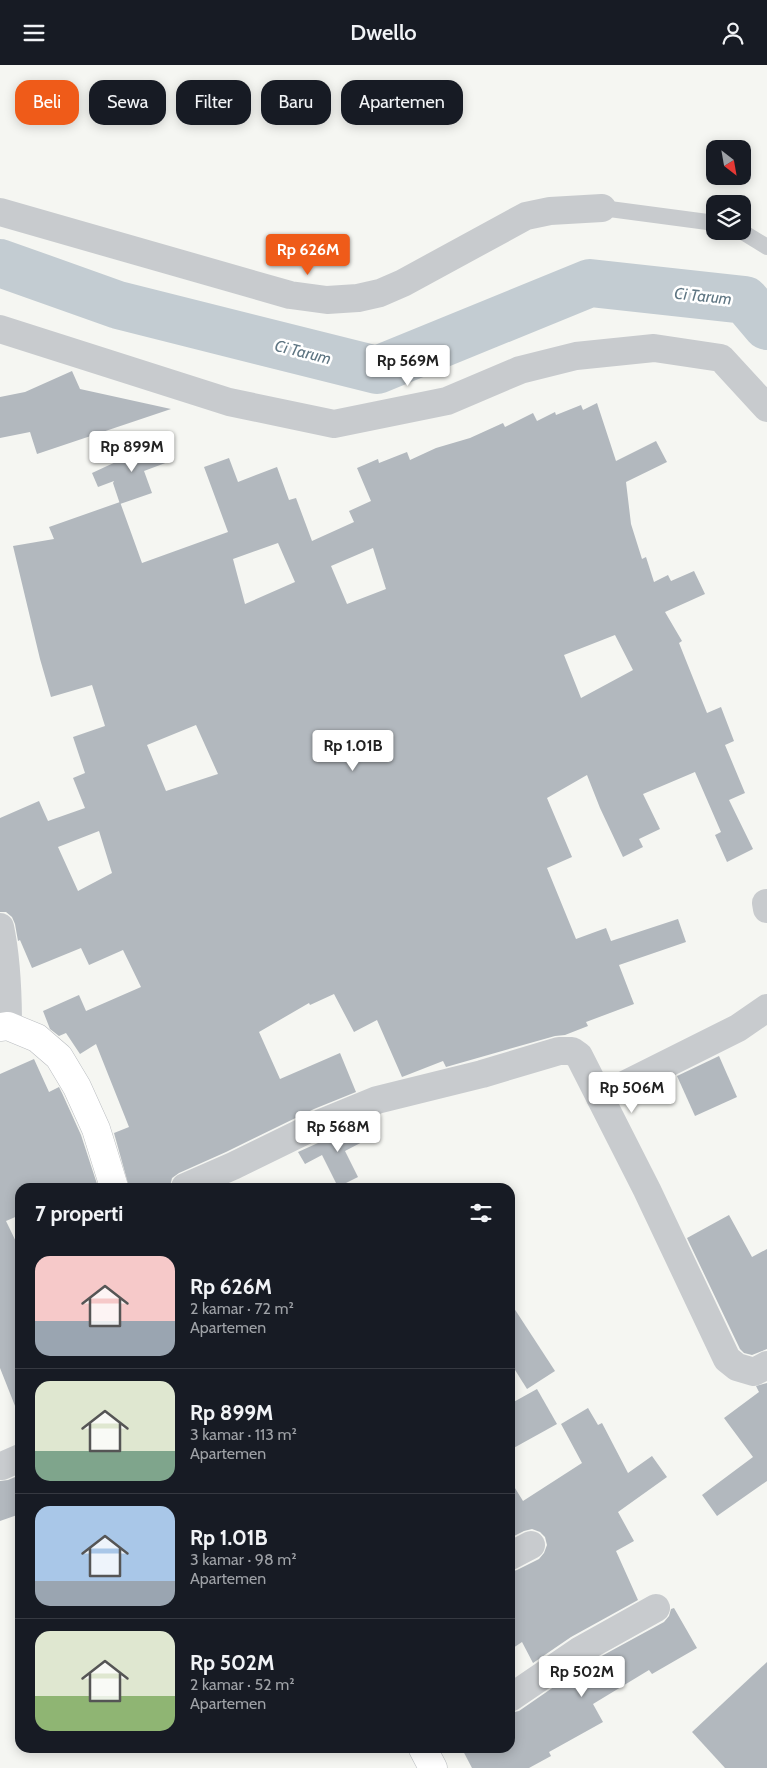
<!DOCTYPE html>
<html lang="id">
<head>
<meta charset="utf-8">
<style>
	body { margin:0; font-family:Cabin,sans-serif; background:#20242c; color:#f1f3f6; height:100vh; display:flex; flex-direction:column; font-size:19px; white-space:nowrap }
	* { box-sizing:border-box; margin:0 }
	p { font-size:16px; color:#9ea1a6 }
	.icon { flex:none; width:28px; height:28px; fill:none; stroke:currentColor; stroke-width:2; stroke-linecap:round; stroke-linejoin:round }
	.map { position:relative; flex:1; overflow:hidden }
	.sheet { position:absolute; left:15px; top:1118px; width:500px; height:570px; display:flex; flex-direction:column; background:#171b24; border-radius:15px; box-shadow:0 2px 12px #0003 }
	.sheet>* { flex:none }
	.hud { position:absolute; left:15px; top:15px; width:500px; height:45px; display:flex; gap:10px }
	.needle { width:32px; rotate:149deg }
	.fabs { position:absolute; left:706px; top:75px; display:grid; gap:10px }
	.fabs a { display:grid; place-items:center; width:45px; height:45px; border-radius:10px; background:#171b24; box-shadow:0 2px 12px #0003; font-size:25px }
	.price { position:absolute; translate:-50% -42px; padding:0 11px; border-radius:5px; background:#fff; color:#222; font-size:16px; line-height:32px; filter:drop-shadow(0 1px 2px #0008) }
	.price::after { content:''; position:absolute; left:50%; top:30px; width:15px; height:11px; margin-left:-8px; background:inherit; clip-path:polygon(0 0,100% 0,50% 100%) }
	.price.selected { background:#ef5b19; color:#fff }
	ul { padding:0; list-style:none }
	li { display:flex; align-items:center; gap:15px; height:125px; padding:0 20px }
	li+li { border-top:1px solid #363941 }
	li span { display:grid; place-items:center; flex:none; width:140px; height:100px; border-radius:15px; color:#555 }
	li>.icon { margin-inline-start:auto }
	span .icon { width:60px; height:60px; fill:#fffc; stroke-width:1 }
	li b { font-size:21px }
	h2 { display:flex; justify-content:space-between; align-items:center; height:60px; padding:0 20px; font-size:21px }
	.tag { padding:0 18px; border-radius:15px; background:#171b24; box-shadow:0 2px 12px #0003; font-size:18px; line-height:45px }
	.tag.selected { background:#ef5b19; color:#fff }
	header { display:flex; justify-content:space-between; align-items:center; height:65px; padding:0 20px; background:#171b24; font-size:22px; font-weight:600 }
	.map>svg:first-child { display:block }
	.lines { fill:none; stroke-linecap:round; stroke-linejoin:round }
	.river { stroke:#c3ccd2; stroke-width:48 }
	.building { fill:#b2b8be; fill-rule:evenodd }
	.primary-casing { stroke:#babdc1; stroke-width:29 }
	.lane { stroke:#c8cbce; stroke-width:16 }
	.street { stroke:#c8cbce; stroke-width:28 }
	.primary { stroke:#fff; stroke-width:28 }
	.labels { text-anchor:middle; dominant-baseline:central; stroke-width:5; stroke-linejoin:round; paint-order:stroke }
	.water-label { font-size:16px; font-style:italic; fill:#5e7582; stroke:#fff }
</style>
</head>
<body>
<header><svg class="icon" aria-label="menu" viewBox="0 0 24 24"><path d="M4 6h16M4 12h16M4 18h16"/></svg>Dwello<svg class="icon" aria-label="person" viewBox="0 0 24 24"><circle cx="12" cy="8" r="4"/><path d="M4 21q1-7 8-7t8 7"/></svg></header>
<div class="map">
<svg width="767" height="1703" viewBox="0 0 767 1703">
	<rect width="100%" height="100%" fill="#f5f6f2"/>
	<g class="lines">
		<!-- river -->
		<polyline class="river" points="0,198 118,240 377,305 590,218 745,235 767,261"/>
	</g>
	<!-- building -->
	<g class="building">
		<polygon points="72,306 80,324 171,344 37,389 30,367 0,373 0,332 25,327"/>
		<path d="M597 338 616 396 656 376 667 397 626 417 631 459 642 494 646 492 654 517 668 510 671 516 694 506 705 529 665 547 682 576 679 578 707 648 721 642 734 676 725 680 745 728 729 735 753 784 727 797 715 770 721 767 695 707 643 729 660 764 639 774 643 782 623 792 600 743 587 710 547 733 572 792 547 803 576 874 606 863 611 876 678 854 686 877 619 900 634 939 586 957 588 961 565 970 555 971 446 1002 443 996 402 1012 377 955 354 967 334 929 310 940 309 938 259 967 280 1014 340 988 356 1027 314 1044 226 1087 179 1108 172 1113 170 1121 129 1122 114 1068 129 1062 96 979 80 989 66 968 59 971 50 964 43 946 79 930 86 946 141 922 123 885 89 900 81 883 32 903 20 875 18 876 15 859 12 852 6 847H0V753L39 736 48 756 85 743 73 713 85 708 73 672 105 661 92 620 51 632 40 594 13 481 54 474 49 462 120 437 142 498 228 467 204 402 229 393 238 417 277 402 289 435 296 433 312 476 354 457 349 446 371 436 357 403 378 394 379 398 407 387 410 395 436 383 470 373 503 358 505 362 533 348 537 356 555 347 556 350 581 340 583 345ZM278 478 295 517 245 539 233 494ZM373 483 386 524 347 539 331 501ZM615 570 633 605 581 633 564 590ZM196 660 218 709 166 726 147 680ZM99 766 112 808 78 826 58 782Z"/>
		<polygon points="161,376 168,397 144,406 152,428 120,439 113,418 114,416 98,422 92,408"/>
		<polygon points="719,991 737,1032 695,1051 677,1011"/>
		<polygon points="34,994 49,1027 59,1022 62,1028 81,1070 98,1122 20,1122 20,1150 6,1156 20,1185 19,1351 0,1303 0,1009"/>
		<polygon points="369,1055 371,1058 361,1063 368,1074 345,1086 358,1112 338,1122 322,1090 305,1099 298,1087"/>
		<polygon points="729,1150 752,1192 767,1184 767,1284 752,1290 744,1288 740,1284 687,1173"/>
		<polygon points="510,1237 555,1306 527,1324 510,1297"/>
		<polygon points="767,1318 767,1416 717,1451 702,1430 753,1392 724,1353 759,1327 756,1321"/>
		<polygon points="537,1324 557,1359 510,1385 510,1339"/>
		<polygon points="588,1343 598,1360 602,1358 628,1408 652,1391 667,1412 618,1447 634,1476 616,1486 638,1535 571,1572 533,1598 522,1577 510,1585 510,1507 517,1505 539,1494 544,1488 547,1480 545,1472 540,1467 532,1464 524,1466 510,1473 510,1415 523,1436 582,1398 561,1359"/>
		<polygon points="20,1410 20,1449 0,1456 0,1416 8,1415"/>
		<polygon points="674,1543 697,1583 652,1609 649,1605 593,1639 603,1657 549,1687 551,1691 529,1703 472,1703 461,1682 510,1682 510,1648 519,1646 587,1599 664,1557 669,1551 671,1544"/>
		<polygon points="767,1597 767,1703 725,1703 692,1667"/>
	</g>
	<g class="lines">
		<!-- primary casing -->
		<g class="primary-casing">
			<g id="primary">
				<polyline points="0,962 8,961 37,973 59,992 77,1022 96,1064 114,1122"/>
				<polyline points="422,1682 433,1703"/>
			</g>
		</g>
		<!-- lane -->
		<g class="lane">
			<polyline points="602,143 715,158"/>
			<polyline points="741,166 767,182"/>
		</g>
		<!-- street -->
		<g class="street">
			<polyline points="0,147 290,230 327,235 358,233 380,228 403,218 526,151 550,146 602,143"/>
			<polyline points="0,264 229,337 334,359 447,336 520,305 576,291 654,283 721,293 767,343"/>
			<polyline points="766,838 767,844"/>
			<path d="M0 862C7 895 8 927 8 961"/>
			<polyline points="600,1032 738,963 767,943"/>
			<polyline points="185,1122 233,1101 321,1058 377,1035 482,1009 559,986 572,986 579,991 647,1125 727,1294 737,1302 754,1307 767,1300"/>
			<polyline points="2,1401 20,1393"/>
			<polyline points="510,1491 531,1480"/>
			<polyline points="510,1633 579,1586 656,1543"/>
		</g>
		<!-- primary -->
		<use href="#primary" class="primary"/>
	</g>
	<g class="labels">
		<!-- water labels -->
		<g class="water-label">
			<text transform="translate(703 231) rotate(6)">Ci Tarum</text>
			<text transform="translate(303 287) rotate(14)">Ci Tarum</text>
		</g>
	</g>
</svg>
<div class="fabs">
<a><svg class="needle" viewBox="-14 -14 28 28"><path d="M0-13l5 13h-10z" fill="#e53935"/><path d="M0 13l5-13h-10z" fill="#9ea1a6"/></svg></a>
<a><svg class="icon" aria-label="layers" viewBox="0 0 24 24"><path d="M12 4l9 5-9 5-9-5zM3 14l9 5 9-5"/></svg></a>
</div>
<b class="price selected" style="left:308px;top:211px">Rp 626M</b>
<b class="price" style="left:408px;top:322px">Rp 569M</b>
<b class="price" style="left:132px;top:408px">Rp 899M</b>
<b class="price" style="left:353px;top:707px">Rp 1.01B</b>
<b class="price" style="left:632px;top:1049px">Rp 506M</b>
<b class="price" style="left:338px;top:1088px">Rp 568M</b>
<b class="price" style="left:582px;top:1633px">Rp 502M</b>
<div class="hud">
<a class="tag selected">Beli</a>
<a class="tag">Sewa</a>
<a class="tag">Filter</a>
<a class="tag">Baru</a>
<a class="tag">Apartemen</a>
</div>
<section class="sheet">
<h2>7 properti<svg class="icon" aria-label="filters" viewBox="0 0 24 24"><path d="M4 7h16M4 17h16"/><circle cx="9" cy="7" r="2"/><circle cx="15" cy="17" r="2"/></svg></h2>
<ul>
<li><span style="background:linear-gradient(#f6c9c9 65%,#9aa5b1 0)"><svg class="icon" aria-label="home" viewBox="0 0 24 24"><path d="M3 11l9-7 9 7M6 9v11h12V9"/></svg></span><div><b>Rp 626M</b><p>2 kamar · 72 m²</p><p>Apartemen</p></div></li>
<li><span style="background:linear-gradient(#dfe7d0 70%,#7fa58c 0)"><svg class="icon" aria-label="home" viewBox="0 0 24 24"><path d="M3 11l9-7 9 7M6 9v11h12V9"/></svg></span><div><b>Rp 899M</b><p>3 kamar · 113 m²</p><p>Apartemen</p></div></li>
<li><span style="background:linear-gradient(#a9c7e8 75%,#9aa5b1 0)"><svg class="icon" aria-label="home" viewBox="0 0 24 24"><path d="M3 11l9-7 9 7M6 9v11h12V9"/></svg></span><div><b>Rp 1.01B</b><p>3 kamar · 98 m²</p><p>Apartemen</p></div></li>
<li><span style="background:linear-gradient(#dfe7d0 65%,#8fb573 0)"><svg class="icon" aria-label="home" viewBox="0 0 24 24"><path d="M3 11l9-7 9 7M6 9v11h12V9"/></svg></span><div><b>Rp 502M</b><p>2 kamar · 52 m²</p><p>Apartemen</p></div></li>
</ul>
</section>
</div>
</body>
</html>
